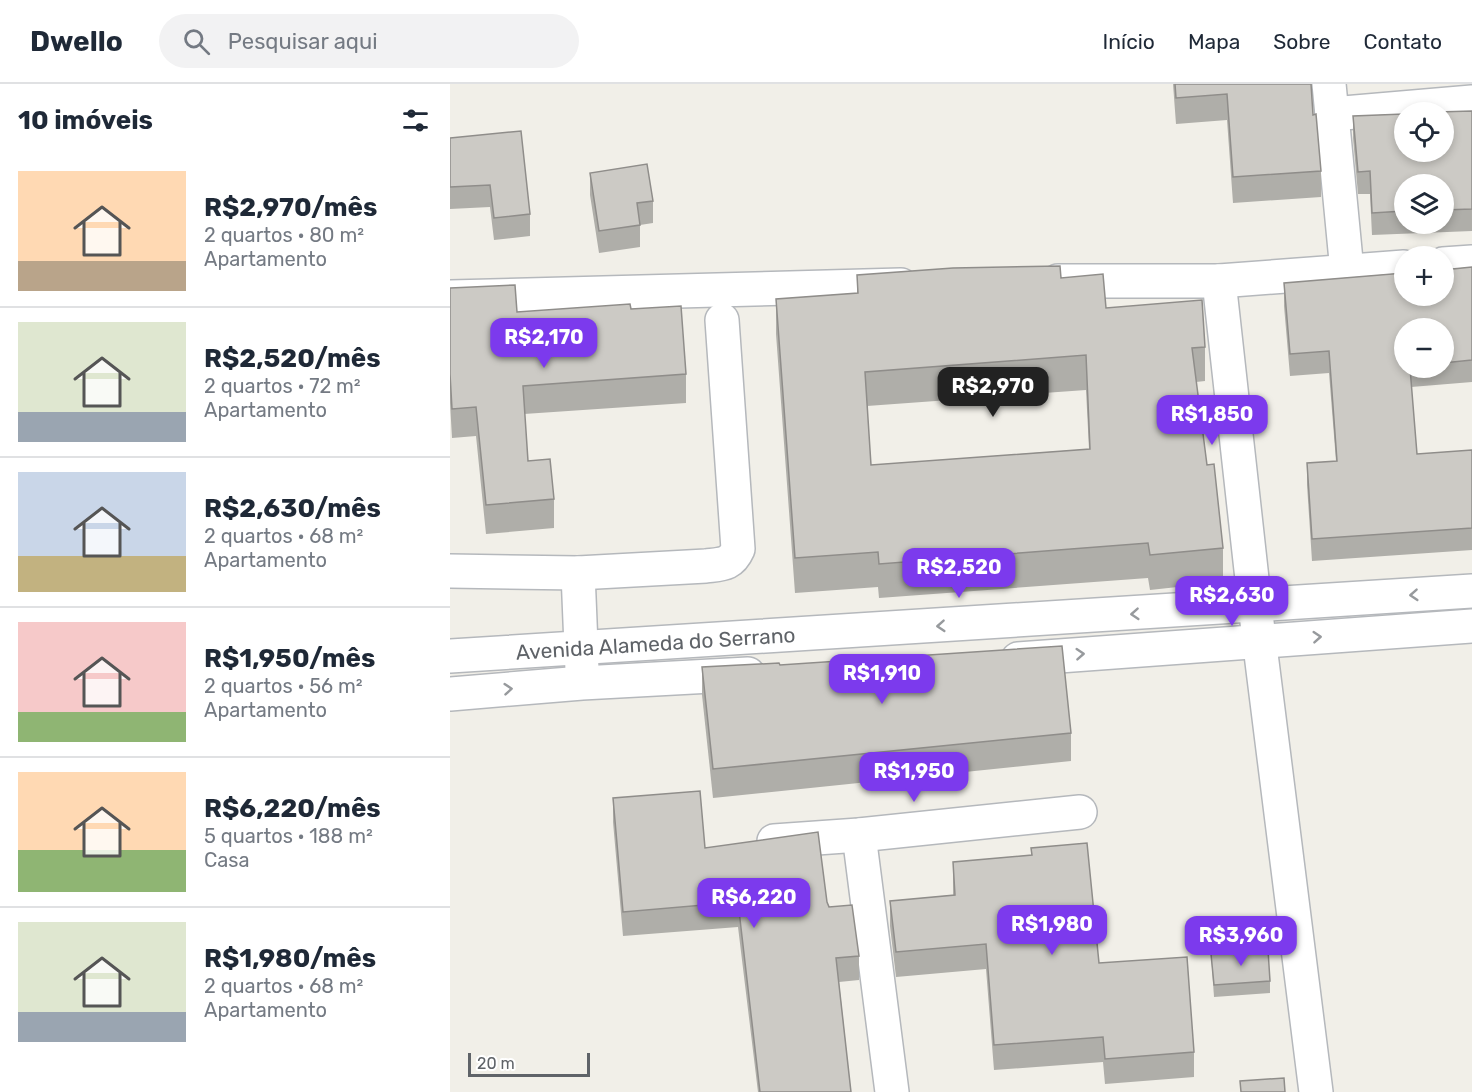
<!DOCTYPE html>
<html lang="pt">
<head>
<meta charset="utf-8">
<style>
	body { margin:0; font-family:Rubik,sans-serif; background:#f2f2f3; color:#1f2937; height:100vh; display:flex; flex-direction:column; font-size:22px; white-space:nowrap }
	* { box-sizing:border-box; margin:0 }
	p { font-size:20px; color:#747a83 }
	.icon { flex:none; width:33px; height:33px; fill:none; stroke:currentColor; stroke-width:2; stroke-linecap:round; stroke-linejoin:round }
	.map { position:relative; flex:1; overflow:hidden }
	.drawer { display:flex; flex-direction:column; background:#fff; width:450px }
	.drawer>* { flex:none }
	.tools { position:absolute; left:944px; top:18px; display:grid; gap:12px }
	.tools a { display:grid; place-items:center; width:60px; height:60px; border-radius:50%; background:#fff; box-shadow:0 3px 9px #0003; font-size:30px }
	.scale { position:absolute; left:18px; bottom:15px; width:122px; box-sizing:border-box; padding-left:6px; border:3px solid #5f6368; border-top:0; font-size:16px; line-height:21px; white-space:nowrap; color:#5f6368; -webkit-text-stroke:4px #fff; paint-order:stroke }
	.price { position:absolute; translate:-50% -51px; padding:0 14px; border-radius:12px; background:#7c3aed; color:#fff; font-size:20px; line-height:39px; filter:drop-shadow(0 2px 3px #0008) }
	.price::after { content:''; position:absolute; left:50%; top:36px; width:18px; height:14px; margin-left:-9px; background:inherit; clip-path:polygon(0 0,100% 0,50% 100%) }
	.price.selected { background:#222; color:#fff }
	ul { padding:0; list-style:none }
	li { display:flex; align-items:center; gap:18px; height:150px; padding:0 18px }
	li+li { border-top:2px solid #e0e1e3 }
	li span { display:grid; place-items:center; flex:none; width:168px; height:120px; border-radius:0px; color:#555 }
	li>.icon { margin-inline-start:auto }
	span .icon { width:72px; height:72px; fill:#fffc; stroke-width:1 }
	li b { font-size:26px }
	h2 { display:flex; justify-content:space-between; align-items:center; height:72px; padding:0 18px; font-size:26px }
	header { display:flex; align-items:center; gap:36px; box-sizing:border-box; height:84px; padding:0 30px; background:#fff; border-bottom:2px solid #e0e1e3 }
	header strong { font-size:28px }
	nav { display:flex; gap:33px; margin-inline-start:auto; font-size:21px }
	.search { width:420px; height:54px; background:#f2f2f3; display:flex; align-items:center; gap:15px; box-sizing:border-box; padding:0 21px; border-radius:33px; color:#747a83; font-size:22px }
	main { display:flex; flex:1; min-height:0 }
	.map>svg:first-child { display:block }
	.lines { fill:none; stroke-linecap:round; stroke-linejoin:round }
	.minor-casing { stroke:#b5b8bc; stroke-width:36 }
	.minor { stroke:#fff; stroke-width:33 }
	.wall { fill:#afaea9; fill-rule:evenodd }
	.building { fill:#cccac5; stroke:#8f8d8a; stroke-width:1.5; fill-rule:evenodd }
	.oneway { stroke:#979a9d }
	.labels { text-anchor:middle; dominant-baseline:central; stroke-width:4.5; stroke-linejoin:round; paint-order:stroke }
	.street-label { font-size:21px; fill:#5f6368; stroke:#fff }
</style>
</head>
<body>
<header>
<strong>Dwello</strong>
<div class="search"><svg class="icon" aria-label="search" viewBox="0 0 24 24"><circle cx="10" cy="10" r="6"/><path d="M15 15l6 6"/></svg>Pesquisar aqui</div>
<nav><a>Início</a><a>Mapa</a><a>Sobre</a><a>Contato</a></nav>
</header>
<main>
<section class="drawer">
<h2>10 imóveis<svg class="icon" aria-label="filters" viewBox="0 0 24 24"><path d="M4 7h16M4 17h16"/><circle cx="9" cy="7" r="2"/><circle cx="15" cy="17" r="2"/></svg></h2>
<ul>
<li><span style="background:linear-gradient(#ffd9b3 75%,#b9a48a 0)"><svg class="icon" aria-label="home" viewBox="0 0 24 24"><path d="M3 11l9-7 9 7M6 9v11h12V9"/></svg></span><div><b>R$2,970/mês</b><p>2 quartos · 80 m²</p><p>Apartamento</p></div></li>
<li><span style="background:linear-gradient(#dfe7d0 75%,#9aa5b1 0)"><svg class="icon" aria-label="home" viewBox="0 0 24 24"><path d="M3 11l9-7 9 7M6 9v11h12V9"/></svg></span><div><b>R$2,520/mês</b><p>2 quartos · 72 m²</p><p>Apartamento</p></div></li>
<li><span style="background:linear-gradient(#c9d6e8 70%,#c2b280 0)"><svg class="icon" aria-label="home" viewBox="0 0 24 24"><path d="M3 11l9-7 9 7M6 9v11h12V9"/></svg></span><div><b>R$2,630/mês</b><p>2 quartos · 68 m²</p><p>Apartamento</p></div></li>
<li><span style="background:linear-gradient(#f6c9c9 75%,#8fb573 0)"><svg class="icon" aria-label="home" viewBox="0 0 24 24"><path d="M3 11l9-7 9 7M6 9v11h12V9"/></svg></span><div><b>R$1,950/mês</b><p>2 quartos · 56 m²</p><p>Apartamento</p></div></li>
<li><span style="background:linear-gradient(#ffd9b3 65%,#8fb573 0)"><svg class="icon" aria-label="home" viewBox="0 0 24 24"><path d="M3 11l9-7 9 7M6 9v11h12V9"/></svg></span><div><b>R$6,220/mês</b><p>5 quartos · 188 m²</p><p>Casa</p></div></li>
<li><span style="background:linear-gradient(#dfe7d0 75%,#9aa5b1 0)"><svg class="icon" aria-label="home" viewBox="0 0 24 24"><path d="M3 11l9-7 9 7M6 9v11h12V9"/></svg></span><div><b>R$1,980/mês</b><p>2 quartos · 68 m²</p><p>Apartamento</p></div></li>
</ul>
</section>
<div class="map">
<svg width="1022" height="1008" viewBox="0 0 1022 1008">
	<rect width="100%" height="100%" fill="#f1efe8"/>
	<g class="lines">
		<!-- minor casing -->
		<g class="minor-casing">
			<g id="minor">
				<polyline points="879,0 897,187"/>
				<polyline points="882,30 1022,18"/>
				<polyline points="993,180 1022,178"/>
				<polyline points="608,197 769,197 954,183"/>
				<polyline points="769,197 805,522 866,1008"/>
				<polyline points="0,213 451,201"/>
				<path d="M0 487 128 489 256 482C272 480 281 481 288 465L272 236"/>
				<polyline points="128,489 132,586"/>
				<path id="s1" d="M0 572 1022 507"/>
				<polyline points="568,575 1022,542"/>
				<polyline points="0,610 132,599 298,590"/>
				<polyline points="409,751 442,1008"/>
				<polyline points="324,757 409,751 630,728"/>
			</g>
		</g>
		<!-- minor -->
		<use href="#minor" class="minor"/>
	</g>
	<!-- wall -->
	<g class="wall">
		<polygon points="723,0 861,0 863,31 871,87 871,113 783,119 777,36 726,40"/>
		<path d="M1022 27V147L922 151 920 110H908L903 54V32ZM954 100H993V140H954Z"/>
		<polygon points="0,54 80,130 80,152 44,156 40,123 0,125"/>
		<polygon points="140,89 203,117 203,139 190,141 190,163 149,169 140,111"/>
		<path d="M1022 183V298L961 303 967 370 1022 366V466L862 477 857 401V379L886 377 879 289 840 292 834 222V199ZM993 244V284H954Z"/>
		<path d="M407 191 611 194 656 224 755 263V297L746 298 757 381 773 464V498L700 506 698 494 429 514 428 503 345 509 326 250V215L407 209ZM636 306 639 365 421 381 417 322Z"/>
		<polygon points="0,204 67,228 181,225 236,290 236,319 74,330 78,377 104,415 104,444 36,450 26,352 2,354 0,319"/>
		<polygon points="330,581 621,649 621,677 263,714 252,611 252,583"/>
		<polygon points="163,714 255,764 377,818 409,872 409,896 389,898 401,1008 308,1008 288,843 173,852 163,738"/>
		<polygon points="581,764 649,879 744,968 744,993 655,1000 653,978 544,986 536,885 446,893 440,842 440,817 503,811 503,778 581,771"/>
		<polygon points="761,870 820,897 820,909 764,913"/>
	</g>
	<!-- building -->
	<g class="building">
		<polygon points="725,0 861,0 863,31 866,30 871,87 783,93 777,10 726,14"/>
		<polygon points="1022,27 1022,125 993,126 993,100 954,100 954,127 922,129 920,87 908,88 903,32 954,30 954,68 993,68 993,28 987,28"/>
		<polygon points="71,47 80,130 44,134 40,101 0,103 0,54"/>
		<polygon points="197,80 203,117 187,119 190,141 149,147 140,89"/>
		<path d="M610 182 611 194 653 190 656 224 752 216 755 263 742 264 757 381 764 380 773 464 700 471 698 459 429 480 428 468 345 474 326 215 408 209 407 191 503 184ZM636 271 640 365 421 381 415 288Z"/>
		<polygon points="1022,183 1022,276 993,279 993,244 954,244 954,284 960,284 967,370 1022,366 1022,444 862,455 857,379 887,377 879,267 840,270 834,199 954,189 954,212 993,212 993,186"/>
		<polygon points="65,201 67,228 180,220 181,225 231,222 236,290 73,302 78,377 100,375 104,415 36,421 26,323 2,325 0,290 0,204"/>
		<polygon points="612,562 621,649 263,685 252,583 329,579 330,581"/>
		<polygon points="250,707 255,764 368,748 377,818 379,823 402,821 409,872 386,874 401,1008 310,1008 288,818 173,828 163,714"/>
		<polygon points="637,759 649,879 737,873 744,968 655,975 653,953 544,961 536,860 446,868 440,817 505,811 503,778 582,771 581,764"/>
		<polygon points="818,866 820,897 764,901 761,870"/>
		<polygon points="834,994 835,1008 791,1008 790,997"/>
	</g>
	<!-- one-way arrows -->
	<defs><path id="oneway-chevron" d="M-2-3.5L2.5 0L-2 3.5" fill="none" stroke-width="1.6" stroke-linecap="round" stroke-linejoin="round" transform="scale(1.5)"/></defs>
	<g class="oneway">
		<use href="#oneway-chevron" transform="translate(964 511) rotate(176)"/>
		<use href="#oneway-chevron" transform="translate(685 530) rotate(176)"/>
		<use href="#oneway-chevron" transform="translate(491 542) rotate(176)"/>
		<use href="#oneway-chevron" transform="translate(867 553) rotate(-4)"/>
		<use href="#oneway-chevron" transform="translate(630 570) rotate(-4)"/>
		<use href="#oneway-chevron" transform="translate(58 605) rotate(-5)"/>
	</g>
	<g class="labels">
		<!-- street labels -->
		<g class="street-label">
			<text stroke="none"><textPath href="#s1" startOffset="206">Avenida Alameda do Serrano</textPath></text>
		</g>
	</g>
</svg>
<div class="tools">
<a><svg class="icon" aria-label="locate" viewBox="0 0 24 24"><circle cx="12" cy="12" r="6"/><path d="M12 2v4M12 18v4M2 12h4M18 12h4"/></svg></a>
<a><svg class="icon" aria-label="layers" viewBox="0 0 24 24"><path d="M12 4l9 5-9 5-9-5zM3 14l9 5 9-5"/></svg></a>
<a>+</a>
<a>−</a>
</div>
<div class="scale">20 m</div>
<b class="price" style="left:94px;top:285px">R$2,170</b>
<b class="price selected" style="left:543px;top:334px">R$2,970</b>
<b class="price" style="left:762px;top:362px">R$1,850</b>
<b class="price" style="left:509px;top:515px">R$2,520</b>
<b class="price" style="left:782px;top:543px">R$2,630</b>
<b class="price" style="left:432px;top:621px">R$1,910</b>
<b class="price" style="left:464px;top:719px">R$1,950</b>
<b class="price" style="left:304px;top:845px">R$6,220</b>
<b class="price" style="left:602px;top:872px">R$1,980</b>
<b class="price" style="left:791px;top:883px">R$3,960</b>
</div>
</main>
</body>
</html>
